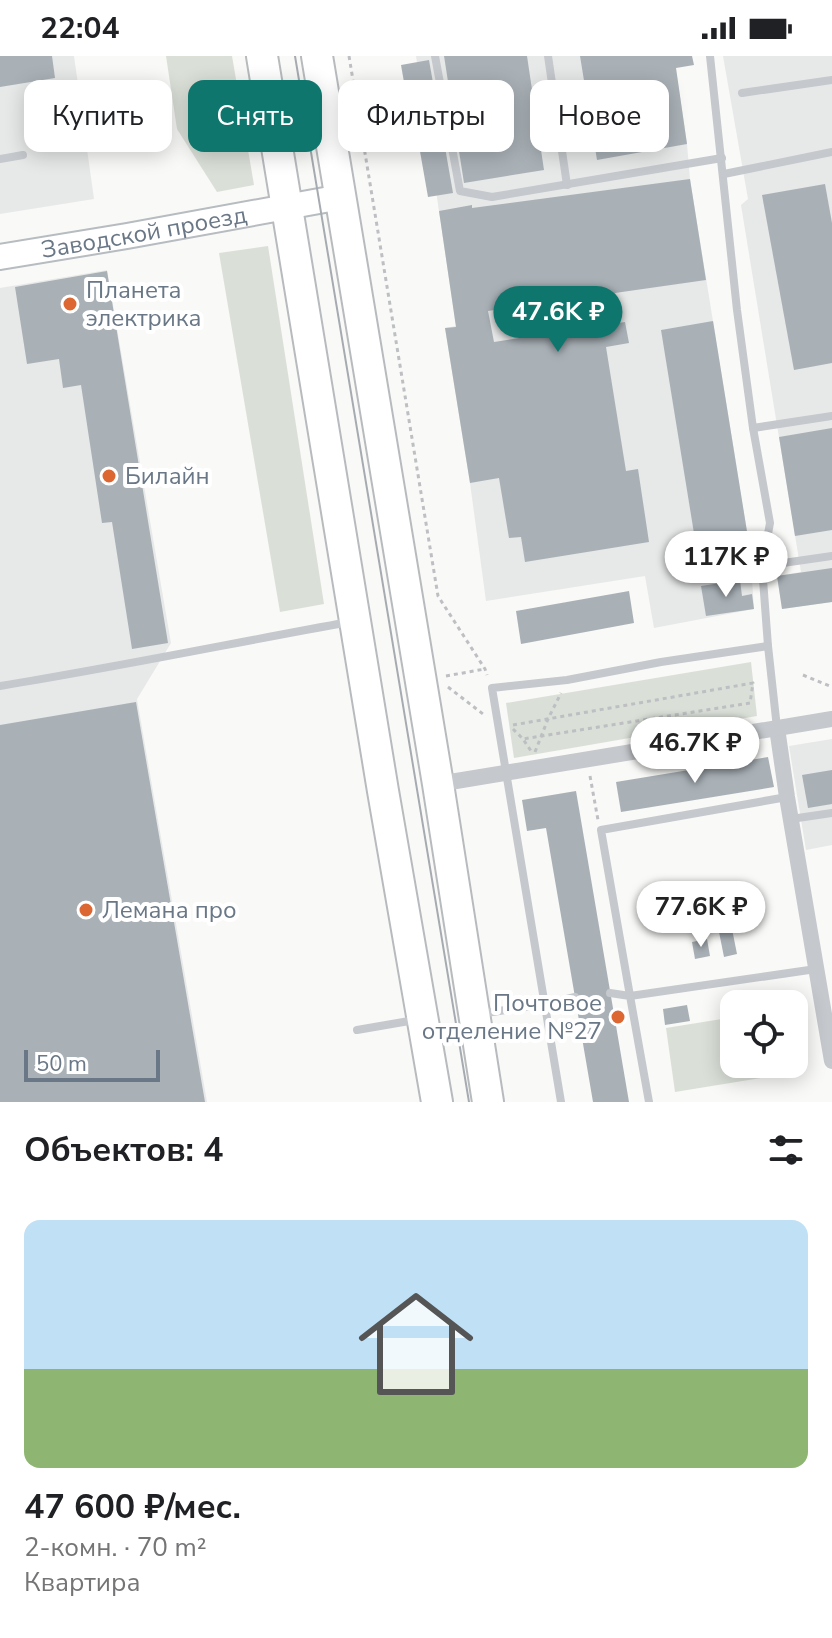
<!DOCTYPE html>
<html lang="ru">
<head>
<meta charset="utf-8">
<style>
	body { margin:0; font-family:"Nunito Sans",sans-serif; background:#f6f6f6; color:#202124; height:100vh; display:flex; flex-direction:column; font-size:30px; white-space:nowrap }
	* { box-sizing:border-box; margin:0 }
	p { font-size:26px; color:#757577 }
	.icon { flex:none; width:44px; height:44px; fill:none; stroke:currentColor; stroke-width:2; stroke-linecap:round; stroke-linejoin:round }
	.map { position:relative; height:1046px; overflow:hidden }
	.side { display:flex; flex-direction:column; background:#fff; flex:1 }
	.side>* { flex:none }
	.guide { position:absolute; left:24px; top:24px; width:784px; height:72px; display:flex; gap:16px }
	.controls { position:absolute; left:720px; top:934px; display:grid; gap:16px }
	.controls a { display:grid; place-items:center; width:88px; height:88px; border-radius:16px; background:#fff; box-shadow:0 4px 20px #0003; font-size:40px }
	.scale { position:absolute; left:24px; bottom:20px; width:136px; box-sizing:border-box; padding-left:8px; border:4px solid #697786; border-top:0; font-size:22px; line-height:28px; white-space:nowrap; color:#697786; -webkit-text-stroke:6px #fff; paint-order:stroke }
	.price { position:absolute; translate:-50% -68px; padding:0 18px; border-radius:28px; background:#fff; color:#222; font-size:26px; line-height:52px; filter:drop-shadow(0 2px 4px #0008) }
	.price::after { content:''; position:absolute; left:50%; top:48px; width:24px; height:18px; margin-left:-12px; background:inherit; clip-path:polygon(0 0,100% 0,50% 100%) }
	.price.active { background:#0f766e; color:#fff }
	ul { padding:0; list-style:none }
	li { display:grid; align-content:center; gap:16px; height:424px; padding:0 24px }
	li span { display:grid; place-items:center; height:248px; border-radius:16px; color:#555 }
	li>.icon { margin-inline-start:auto }
	span .icon { width:144px; height:144px; fill:#fffc; stroke-width:1 }
	li b { font-size:34px }
	h2 { display:flex; justify-content:space-between; align-items:center; height:96px; padding:0 24px; font-size:34px }
	.tag { padding:0 28px; border-radius:16px; background:#fff; box-shadow:0 4px 20px #0003; font-size:28px; line-height:72px }
	.tag.active { background:#0f766e; color:#fff }
	.status { display:flex; justify-content:space-between; align-items:center; height:56px; padding:0 40px; background:#fff; direction:ltr }
	.status svg { height:22px; fill:currentColor }
	.map>svg:first-child { display:block }
	.built { fill:#e7e8e8 }
	.green { fill:#dae0d8 }
	.building { fill:#a9b1b7 }
	.lines { fill:none; stroke-linecap:round; stroke-linejoin:round }
	.secondary-casing { stroke:#b7bcc0; stroke-width:28 }
	.highway-casing { stroke:#b8bbbe; stroke-width:34 }
	.path { stroke:#bdbfc2; stroke-width:3; stroke-dasharray:4 4; stroke-linecap:butt }
	.lane { stroke:#c5c8cc; stroke-width:8 }
	.street { stroke:#c5c8cc; stroke-width:16 }
	.secondary { stroke:#fff; stroke-width:24 }
	.highway { stroke:#fff; stroke-width:30 }
	.tram { stroke:#a6abb1; stroke-width:2 }
	.poi-dot { fill:#dd6733; stroke:#fff; stroke-width:3 }
	.labels { text-anchor:middle; dominant-baseline:central; stroke-width:8; stroke-linejoin:round; paint-order:stroke }
	.street-label { font-size:24px; fill:#697786; stroke:#fff }
	.poi-label { font-size:24px; fill:#697786; stroke:#fff; text-anchor:start }
</style>
</head>
<body>
<div class="status"><b>22:04</b><svg viewBox="0 0 49 12"><path d="M0 12V9h3v3zM5 12V6h3v6zM10 12V3h3v9zM15 12V0h3v12zM26 1h20v11H26zM47 4h2v5h-2z"/></svg></div>
<div class="map">
<svg width="832" height="1046" viewBox="0 0 832 1046">
	<rect width="100%" height="100%" fill="#f9f9f7"/>
	<!-- built -->
	<g class="built">
		<polygon points="0,0 74,0 94,143 0,158"/>
		<polygon points="416,0 674,0 687,88 690,123 750,494 754,553 654,572 645,520 486,545 470,427 445,272 456,270"/>
		<polygon points="723,0 832,0 832,546 782,553 777,520 801,516 741,149 748,143"/>
		<polygon points="107,214 171,587 137,643 207,1046 0,1046 0,232"/>
		<polygon points="832,683 832,789 806,794 789,690"/>
	</g>
	<!-- green -->
	<g class="green">
		<polygon points="166,0 232,0 254,129 217,136 177,73"/>
		<polygon points="268,190 324,548 280,556 219,197"/>
		<polygon points="751,606 757,660 514,702 506,647"/>
		<polygon points="734,961 734,1008 794,1008 794,986 798,1016 675,1036 666,972"/>
	</g>
	<!-- building -->
	<g class="building">
		<polygon points="0,0 52,0 55,22 0,31"/>
		<polygon points="444,0 527,0 544,114 464,127"/>
		<polygon points="580,0 692,0 694,9 676,12 687,88 597,104"/>
		<polygon points="429,4 442,78 414,83 401,9"/>
		<polygon points="443,80 453,137 428,141 418,84"/>
		<polygon points="690,123 706,224 488,255 494,286 625,266 629,287 606,291 626,415 638,413 649,486 525,506 521,481 509,482 499,422 470,427 445,272 456,271 439,155 472,149 472,152"/>
		<polygon points="825,128 832,167 832,307 794,314 762,139"/>
		<polygon points="107,215 168,587 132,593 112,466 102,467 81,329 63,332 59,303 27,308 15,231"/>
		<polygon points="713,265 750,494 698,502 661,274"/>
		<polygon points="832,372 832,474 795,480 779,381"/>
		<polygon points="832,512 832,546 782,553 777,520"/>
		<polygon points="740,524 742,540 752,538 754,553 706,560 701,530"/>
		<polygon points="629,535 634,567 521,588 516,555"/>
		<polygon points="136,646 205,1046 0,1046 0,669"/>
		<polygon points="768,701 774,731 621,756 616,726"/>
		<polygon points="832,714 832,748 808,752 802,719"/>
		<polygon points="576,735 629,1046 593,1046 546,772 527,775 522,744"/>
		<polygon points="732,873 737,898 724,901 719,876"/>
		<polygon points="707,883 710,900 695,903 692,886"/>
		<polygon points="687,949 690,965 665,969 663,953"/>
	</g>
	<g class="lines">
		<!-- secondary casing -->
		<g class="secondary-casing">
			<g id="secondary">
				<path id="s1" d="M0 201 127 180 341 141"/>
			</g>
		</g>
		<!-- highway casing -->
		<g class="highway-casing">
			<g id="highway">
				<polyline points="262,0 383,735 437,1046"/>
				<polyline points="317,0 438,728 488,1046"/>
			</g>
		</g>
		<!-- path -->
		<g class="path">
			<polyline points="349,0 438,540 485,613 487,619"/>
			<polyline points="803,619 832,631"/>
			<polyline points="446,620 485,613"/>
			<polyline points="448,631 483,658"/>
			<polyline points="513,669 753,627 750,647 523,683"/>
			<polyline points="513,673 523,683 531,695"/>
			<polyline points="535,696 548,663 561,637"/>
			<polyline points="590,720 598,764"/>
		</g>
		<!-- lane -->
		<g class="lane">
			<polyline points="435,0 460,135 492,141 722,102"/>
			<polyline points="548,0 567,129"/>
			<polyline points="710,0 737,254 753,372 770,467 762,510 768,590"/>
			<polyline points="742,37 832,24"/>
			<polyline points="0,103 23,99"/>
			<polyline points="724,118 832,96"/>
			<polyline points="753,372 832,360"/>
			<polyline points="762,510 832,500"/>
			<path d="M0 630C117 611 233 587 349 566"/>
			<polyline points="787,741 601,774 630,940 816,913"/>
			<polyline points="791,763 832,757"/>
			<polyline points="610,937 630,940 649,1046"/>
			<polyline points="479,958 546,948 575,941"/>
			<polyline points="357,974 415,964"/>
			<polyline points="561,1046 492,632 567,624 661,606 768,590 777,672"/>
		</g>
		<!-- street -->
		<g class="street">
			<polyline points="777,672 787,741 832,1005"/>
			<polyline points="438,728 832,663"/>
		</g>
		<!-- secondary -->
		<use href="#secondary" class="secondary"/>
		<!-- highway -->
		<use href="#highway" class="highway"/>
		<!-- tram -->
		<polyline class="tram" points="295,0 469,1046"/>
	</g>
	<!-- markers -->
	<g class="poi-dot">
		<circle cx="70" cy="248" r="8"/>
		<circle cx="109" cy="420" r="8"/>
		<circle cx="86" cy="854" r="8"/>
		<circle cx="618" cy="961" r="8"/>
	</g>
	<g class="labels">
		<!-- street labels -->
		<g class="street-label">
			<text stroke="none"><textPath href="#s1" startOffset="146">Заводской проезд</textPath></text>
		</g>
		<!-- poi labels -->
		<g class="poi-label">
			<text x="86" y="234">Планета<tspan x="86" dy="28">электрика</tspan></text>
			<text x="125" y="420">Билайн</text>
			<text x="102" y="854">Лемана про</text>
			<text x="602" y="947" text-anchor="end">Почтовое<tspan x="602" dy="28">отделение №27</tspan></text>
		</g>
	</g>
</svg>
<div class="controls">
<a><svg class="icon" aria-label="locate" viewBox="0 0 24 24"><circle cx="12" cy="12" r="6"/><path d="M12 2v4M12 18v4M2 12h4M18 12h4"/></svg></a>
</div>
<div class="scale">50 m</div>
<b class="price active" style="left:558px;top:298px">47.6K ₽</b>
<b class="price" style="left:726px;top:543px">117K ₽</b>
<b class="price" style="left:695px;top:729px">46.7K ₽</b>
<b class="price" style="left:701px;top:893px">77.6K ₽</b>
<div class="guide">
<a class="tag">Купить</a>
<a class="tag active">Снять</a>
<a class="tag">Фильтры</a>
<a class="tag">Новое</a>
</div>
</div>
<section class="side">
<h2>Объектов: 4<svg class="icon" aria-label="filters" viewBox="0 0 24 24"><path d="M4 7h16M4 17h16"/><circle cx="9" cy="7" r="2"/><circle cx="15" cy="17" r="2"/></svg></h2>
<ul>
<li><span style="background:linear-gradient(#bfe0f5 60%,#8fb573 0)"><svg class="icon" aria-label="home" viewBox="0 0 24 24"><path d="M3 11l9-7 9 7M6 9v11h12V9"/></svg></span><div><b>47 600 ₽/мес.</b><p>2-комн. · 70 m²</p><p>Квартира</p></div></li>
</ul>
</section>
</body>
</html>
